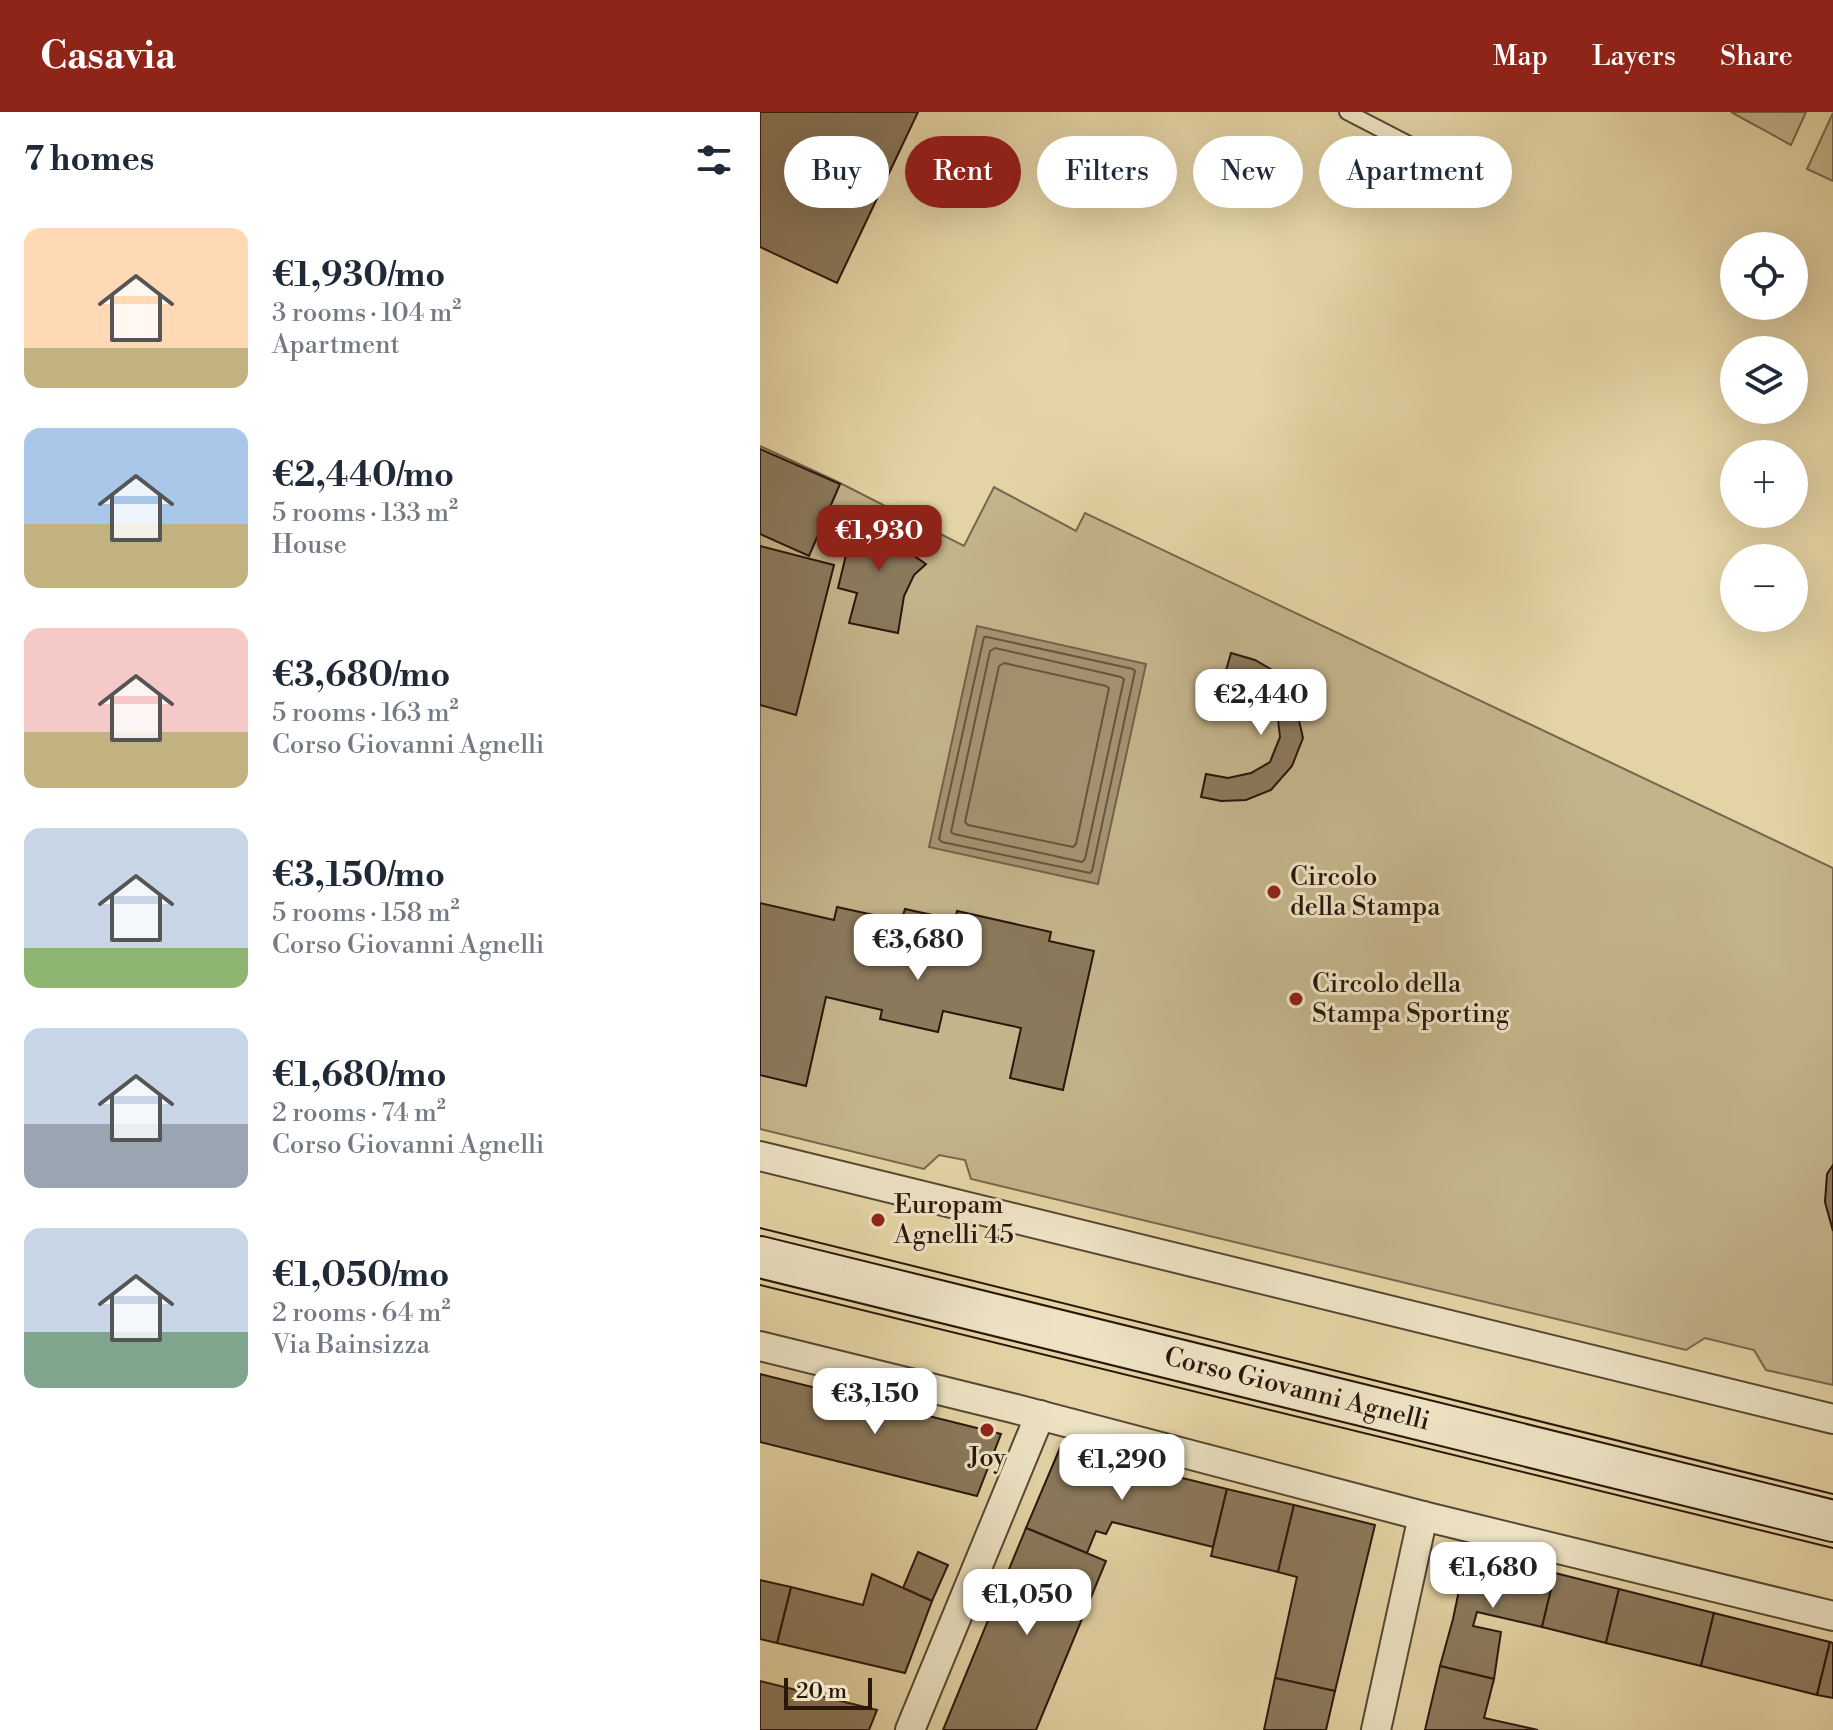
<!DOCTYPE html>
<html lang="en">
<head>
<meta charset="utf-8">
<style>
	body { margin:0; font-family:"Libre Bodoni",serif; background:#f2f2f3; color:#1f2937; height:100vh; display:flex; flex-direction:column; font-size:30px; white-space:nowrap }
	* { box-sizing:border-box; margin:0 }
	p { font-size:26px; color:#747a83 }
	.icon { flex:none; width:44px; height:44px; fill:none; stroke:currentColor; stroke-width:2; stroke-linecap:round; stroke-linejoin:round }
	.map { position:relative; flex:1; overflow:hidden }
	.side { display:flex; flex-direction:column; background:#fff; width:760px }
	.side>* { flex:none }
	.banner { position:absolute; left:24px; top:24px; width:760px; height:72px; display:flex; gap:16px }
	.fabs { position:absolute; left:960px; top:120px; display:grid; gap:16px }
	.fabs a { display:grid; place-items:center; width:88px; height:88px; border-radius:50%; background:#fff; box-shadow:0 8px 32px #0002; font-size:40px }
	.scale { position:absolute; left:24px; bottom:20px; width:88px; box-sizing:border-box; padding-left:8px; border:4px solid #2a160c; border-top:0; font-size:22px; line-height:28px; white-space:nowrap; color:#2a160c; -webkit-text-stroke:6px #ede3c4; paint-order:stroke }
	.price { position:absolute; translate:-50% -68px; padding:0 18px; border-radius:16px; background:#fff; color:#222; font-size:26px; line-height:52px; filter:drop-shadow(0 2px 4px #0008) }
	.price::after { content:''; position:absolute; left:50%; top:48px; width:24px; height:18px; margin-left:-12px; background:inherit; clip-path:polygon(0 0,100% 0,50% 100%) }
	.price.on { background:#8f2418; color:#fff }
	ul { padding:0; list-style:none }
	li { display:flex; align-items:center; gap:24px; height:200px; padding:0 24px }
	li span { display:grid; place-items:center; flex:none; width:224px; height:160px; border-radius:16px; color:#555 }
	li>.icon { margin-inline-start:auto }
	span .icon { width:96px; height:96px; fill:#fffc; stroke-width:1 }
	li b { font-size:34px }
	h2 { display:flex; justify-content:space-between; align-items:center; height:96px; padding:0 24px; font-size:34px }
	.tag { padding:0 28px; border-radius:36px; background:#fff; box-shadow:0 8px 32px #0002; font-size:28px; line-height:72px }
	.tag.on { background:#8f2418; color:#fff }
	header { display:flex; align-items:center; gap:48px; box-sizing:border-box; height:112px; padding:0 40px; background:#8f2418; color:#fff }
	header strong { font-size:38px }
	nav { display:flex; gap:44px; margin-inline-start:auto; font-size:28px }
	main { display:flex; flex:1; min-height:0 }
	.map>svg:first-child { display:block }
	.green { fill:#c4b48b; stroke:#77654c; stroke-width:2 }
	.water { fill:#a59371; stroke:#746149; stroke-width:2 }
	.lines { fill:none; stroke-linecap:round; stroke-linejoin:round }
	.shore { stroke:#68543e; stroke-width:2 }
	.building { fill:#8b795c; stroke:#2a160c; stroke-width:2 }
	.lane-casing { stroke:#584632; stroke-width:18 }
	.street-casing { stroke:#584632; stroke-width:32 }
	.secondary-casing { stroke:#2a160c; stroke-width:44 }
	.lane { stroke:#ede3c4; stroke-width:14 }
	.street { stroke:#ede3c4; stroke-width:28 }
	.secondary { stroke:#ede3c4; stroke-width:40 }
	.tram { stroke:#2a160c; stroke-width:2 }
	.poi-dot { fill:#8f2418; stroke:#ede3c4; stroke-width:3 }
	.labels { text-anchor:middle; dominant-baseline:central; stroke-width:6; stroke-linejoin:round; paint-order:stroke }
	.poi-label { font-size:26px; fill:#2a160c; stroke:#ede3c4; text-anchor:start }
	.street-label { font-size:26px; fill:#2a160c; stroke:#ede3c4 }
</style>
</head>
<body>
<header>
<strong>Casavia</strong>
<nav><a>Map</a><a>Layers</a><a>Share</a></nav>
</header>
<main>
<section class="side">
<h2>7 homes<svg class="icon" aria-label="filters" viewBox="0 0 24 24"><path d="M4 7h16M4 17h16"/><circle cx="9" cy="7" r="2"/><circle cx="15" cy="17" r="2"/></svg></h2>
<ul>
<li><span style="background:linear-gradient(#ffd9b3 75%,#c2b280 0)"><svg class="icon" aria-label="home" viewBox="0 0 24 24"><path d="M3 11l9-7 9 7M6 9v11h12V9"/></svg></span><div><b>€1,930/mo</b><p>3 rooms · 104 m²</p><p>Apartment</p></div></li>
<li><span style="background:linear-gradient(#a9c7e8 60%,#c2b280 0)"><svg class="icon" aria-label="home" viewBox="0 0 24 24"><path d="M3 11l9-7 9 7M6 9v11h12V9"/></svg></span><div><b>€2,440/mo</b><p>5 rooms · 133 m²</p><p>House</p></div></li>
<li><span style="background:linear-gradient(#f6c9c9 65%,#c2b280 0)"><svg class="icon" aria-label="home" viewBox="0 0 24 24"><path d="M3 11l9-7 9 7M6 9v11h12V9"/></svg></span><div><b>€3,680/mo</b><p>5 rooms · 163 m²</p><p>Corso Giovanni Agnelli</p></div></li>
<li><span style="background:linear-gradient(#c9d6e8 75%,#8fb573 0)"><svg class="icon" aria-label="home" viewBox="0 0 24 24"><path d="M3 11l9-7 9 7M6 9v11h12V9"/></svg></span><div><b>€3,150/mo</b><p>5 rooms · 158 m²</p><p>Corso Giovanni Agnelli</p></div></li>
<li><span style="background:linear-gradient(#c9d6e8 60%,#9aa5b1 0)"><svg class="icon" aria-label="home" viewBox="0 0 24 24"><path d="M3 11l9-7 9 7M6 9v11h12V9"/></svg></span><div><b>€1,680/mo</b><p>2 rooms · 74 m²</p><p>Corso Giovanni Agnelli</p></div></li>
<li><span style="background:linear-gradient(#c9d6e8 65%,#7fa58c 0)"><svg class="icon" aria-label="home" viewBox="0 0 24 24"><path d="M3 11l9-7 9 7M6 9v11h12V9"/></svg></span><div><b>€1,050/mo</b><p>2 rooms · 64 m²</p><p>Via Bainsizza</p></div></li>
</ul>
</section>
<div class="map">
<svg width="1073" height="1618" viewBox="0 0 1073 1618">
	<rect width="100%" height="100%" fill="#e4d4a5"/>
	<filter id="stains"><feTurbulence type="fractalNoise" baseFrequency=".0025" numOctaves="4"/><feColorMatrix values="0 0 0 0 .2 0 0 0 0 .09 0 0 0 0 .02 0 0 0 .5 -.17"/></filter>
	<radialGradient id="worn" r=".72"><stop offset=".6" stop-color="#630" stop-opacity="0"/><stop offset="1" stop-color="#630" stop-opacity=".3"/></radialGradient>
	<!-- green -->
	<g class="green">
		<polygon points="971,0 1046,0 1031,33"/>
		<polygon points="1073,1 1073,69 1047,57"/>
		<polygon points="0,334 76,369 204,434 234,375 316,419 325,401 1073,756 1073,1273 1006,1258 994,1238 945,1226 926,1238 211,1067 205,1048 179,1043 164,1057 0,1017"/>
	</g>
	<!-- water -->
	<polygon class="water" points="217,514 386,552 338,772 169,735"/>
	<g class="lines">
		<!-- shore -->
		<g class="shore">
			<polygon points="224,525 227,525 373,557 375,559 332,759 330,761 182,730 179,727"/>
			<polygon points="235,536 361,565 364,567 325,747 322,750 194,722 191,720 230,539"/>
			<polygon points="244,551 346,574 349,576 316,732 313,735 208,713 205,710 239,554"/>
		</g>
	</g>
	<!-- building -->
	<g class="building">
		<polygon points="0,0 158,0 77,171 0,135"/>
		<polygon points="0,337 80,372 49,444 0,422"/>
		<polygon points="140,407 155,428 147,439 166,452 154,463 144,484 138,521 89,511 97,481 78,476 93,414 111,409"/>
		<polygon points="0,434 74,453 36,603 0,593"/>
		<polygon points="471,541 495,548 519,562 535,591 543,626 532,654 511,678 486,688 461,689 441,685 446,662 468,666 491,661 510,650 520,625 517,599 505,580 489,569 465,562"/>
		<polygon points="0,791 74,808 77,795 141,809 145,797 195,808 197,799 291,820 289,829 334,839 303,978 250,966 261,916 183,899 178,920 120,907 122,898 66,885 46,974 0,963"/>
		<polygon points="1073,1053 1073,1119 1065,1090 1067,1062"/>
		<polygon points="0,1262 241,1322 217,1384 0,1330"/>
		<polygon points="300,1336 467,1377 453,1435 352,1410 346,1422 336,1419 327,1441 266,1416"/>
		<polygon points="467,1377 534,1393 518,1460 451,1444"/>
		<polygon points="534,1393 615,1413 575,1579 515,1566 537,1465 518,1460"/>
		<polygon points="266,1416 346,1449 276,1618 183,1618"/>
		<polygon points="158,1440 188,1453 172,1489 143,1476"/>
		<polygon points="707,1440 795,1461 782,1515 717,1500 713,1514 741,1520 734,1567 680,1554 693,1507"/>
		<polygon points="795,1461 859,1477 846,1531 782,1515"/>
		<polygon points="112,1462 172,1489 145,1561 17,1531 31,1475 103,1493"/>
		<polygon points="0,1468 31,1475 17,1531 0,1527"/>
		<polygon points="859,1477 954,1501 941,1554 846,1531"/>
		<polygon points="954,1501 1070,1530 1057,1583 941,1554"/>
		<polygon points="1070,1530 1073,1531 1073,1586 1057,1583"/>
		<polygon points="680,1554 734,1567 724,1606 778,1618 665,1618"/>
		<polygon points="515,1566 575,1579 566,1618 504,1618"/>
		<polygon points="0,1569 117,1598 109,1618 0,1618"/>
	</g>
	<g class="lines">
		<!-- lane casing -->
		<g class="lane-casing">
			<polyline id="lane" points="587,0 676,46"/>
		</g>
		<!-- street casing -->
		<g class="street-casing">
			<g id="street">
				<polyline points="0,1044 1073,1307"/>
				<polyline points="0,1234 252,1296 663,1404 1073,1504"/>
				<polyline points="150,1618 280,1303"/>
				<polyline points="616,1618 663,1404"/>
			</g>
		</g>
		<!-- secondary casing -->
		<g class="secondary-casing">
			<polyline id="secondary" points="0,1145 1073,1409"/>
		</g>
		<!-- lane -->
		<use href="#lane" class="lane"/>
		<!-- street -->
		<use href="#street" class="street"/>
		<!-- secondary -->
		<use href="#secondary" class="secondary"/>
		<!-- tram -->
		<g class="tram">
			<polyline points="0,1116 1073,1382"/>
			<polyline points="0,1173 1073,1436"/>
		</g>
	</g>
	<!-- markers -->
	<g class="poi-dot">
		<circle cx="514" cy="780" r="8"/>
		<circle cx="536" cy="887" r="8"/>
		<circle cx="118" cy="1108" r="8"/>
		<circle cx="227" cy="1318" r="8"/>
	</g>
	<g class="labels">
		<!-- poi labels -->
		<g class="poi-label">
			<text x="530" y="765">Circolo<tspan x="530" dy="30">della Stampa</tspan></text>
			<text x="552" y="872">Circolo della<tspan x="552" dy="30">Stampa Sporting</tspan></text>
			<text x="134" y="1093">Europam<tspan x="134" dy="30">Agnelli 45</tspan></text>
			<text x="227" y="1346" text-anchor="middle">Joy</text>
		</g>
		<!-- street labels -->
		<g class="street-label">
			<text transform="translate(537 1277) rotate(14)">Corso Giovanni Agnelli</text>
		</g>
	</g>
	<rect width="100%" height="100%" filter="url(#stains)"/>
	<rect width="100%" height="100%" fill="url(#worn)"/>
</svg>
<div class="fabs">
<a><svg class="icon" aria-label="locate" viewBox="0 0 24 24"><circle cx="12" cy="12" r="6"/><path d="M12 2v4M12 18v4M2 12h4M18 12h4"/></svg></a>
<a><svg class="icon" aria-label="layers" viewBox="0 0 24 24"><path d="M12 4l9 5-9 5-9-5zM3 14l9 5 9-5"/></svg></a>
<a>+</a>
<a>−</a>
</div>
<div class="scale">20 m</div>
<b class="price on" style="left:119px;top:461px">€1,930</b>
<b class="price" style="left:501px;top:625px">€2,440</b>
<b class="price" style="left:158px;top:870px">€3,680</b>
<b class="price" style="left:115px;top:1324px">€3,150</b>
<b class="price" style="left:362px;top:1390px">€1,290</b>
<b class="price" style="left:733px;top:1498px">€1,680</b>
<b class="price" style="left:267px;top:1525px">€1,050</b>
<div class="banner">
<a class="tag">Buy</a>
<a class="tag on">Rent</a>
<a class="tag">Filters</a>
<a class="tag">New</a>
<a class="tag">Apartment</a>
</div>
</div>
</main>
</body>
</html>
